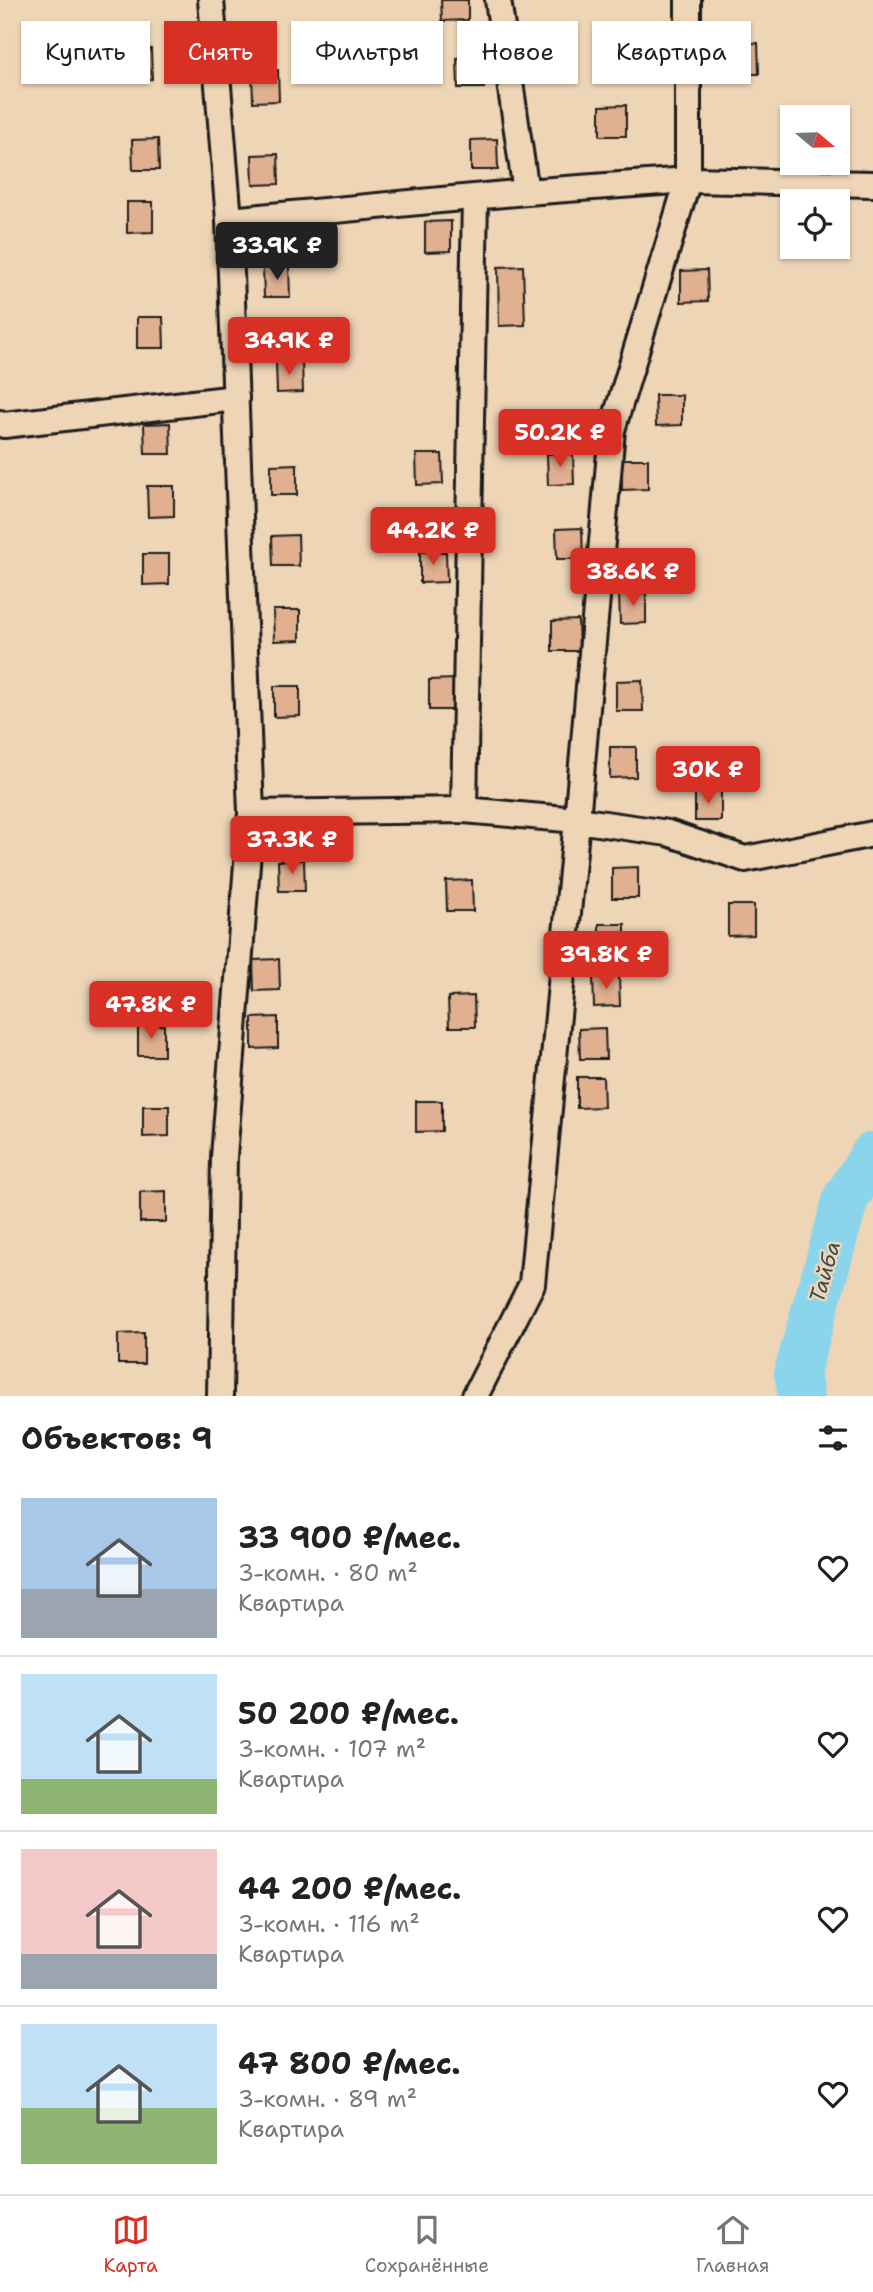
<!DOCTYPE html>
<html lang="ru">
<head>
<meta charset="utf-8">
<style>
	body { margin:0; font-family:"Shantell Sans",sans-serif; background:#f6f6f6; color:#222; height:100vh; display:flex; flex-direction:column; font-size:26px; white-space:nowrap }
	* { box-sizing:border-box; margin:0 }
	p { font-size:23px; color:#767676 }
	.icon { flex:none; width:38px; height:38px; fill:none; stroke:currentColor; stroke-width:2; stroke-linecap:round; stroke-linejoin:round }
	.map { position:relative; height:1396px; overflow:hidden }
	.drawer { display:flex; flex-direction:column; background:#fff; flex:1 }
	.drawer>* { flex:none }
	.top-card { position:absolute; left:21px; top:21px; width:831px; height:63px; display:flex; gap:14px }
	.needle { width:46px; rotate:109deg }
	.buttons { position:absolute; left:780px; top:105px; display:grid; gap:14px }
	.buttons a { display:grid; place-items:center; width:70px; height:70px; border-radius:0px; background:#fff; box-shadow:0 2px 5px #0004; font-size:35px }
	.price { position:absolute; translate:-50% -60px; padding:0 16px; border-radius:7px; background:#d93025; color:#fff; font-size:23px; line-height:46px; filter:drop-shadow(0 2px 4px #0008) }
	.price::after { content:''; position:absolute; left:50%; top:42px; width:21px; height:16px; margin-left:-10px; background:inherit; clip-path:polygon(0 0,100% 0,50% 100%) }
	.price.active { background:#222; color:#fff }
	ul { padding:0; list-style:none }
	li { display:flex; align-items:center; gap:21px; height:175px; padding:0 21px }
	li+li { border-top:2px solid #e0e0e0 }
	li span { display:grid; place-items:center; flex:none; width:196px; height:140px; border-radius:0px; color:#555 }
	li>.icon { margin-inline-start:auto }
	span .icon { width:84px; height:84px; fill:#fffc; stroke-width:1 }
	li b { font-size:30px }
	h2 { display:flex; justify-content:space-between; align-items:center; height:84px; padding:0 21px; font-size:30px }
	.tag { padding:0 24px; border-radius:0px; background:#fff; box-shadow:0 2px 5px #0004; font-size:24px; line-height:63px }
	.tag.active { background:#d93025; color:#fff }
	.dock { display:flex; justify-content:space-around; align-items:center; height:98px; border-top:2px solid #e0e0e0; background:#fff; font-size:19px; color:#767676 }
	.dock a { display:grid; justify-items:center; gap:4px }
	.dock .active { color:#d93025 }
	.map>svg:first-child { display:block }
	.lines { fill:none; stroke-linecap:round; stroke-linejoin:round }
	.river { stroke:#8ad5eb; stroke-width:46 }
	.building { fill:#e0b091; stroke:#1c1c1c; stroke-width:2 }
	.minor-casing { stroke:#1c1c1c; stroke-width:30 }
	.minor { stroke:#eed5b6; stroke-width:24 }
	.labels { text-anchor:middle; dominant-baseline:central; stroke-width:5; stroke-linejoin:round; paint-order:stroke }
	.water-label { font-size:21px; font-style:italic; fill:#384a50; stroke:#eed5b6 }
</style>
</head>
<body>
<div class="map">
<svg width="873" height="1396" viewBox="0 0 873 1396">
	<rect width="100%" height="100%" fill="#eed5b6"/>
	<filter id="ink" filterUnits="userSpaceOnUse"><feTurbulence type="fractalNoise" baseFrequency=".0143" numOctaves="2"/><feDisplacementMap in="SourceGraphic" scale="14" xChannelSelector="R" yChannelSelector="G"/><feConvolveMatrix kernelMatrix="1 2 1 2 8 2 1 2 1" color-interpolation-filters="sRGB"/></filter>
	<g filter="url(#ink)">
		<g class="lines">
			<!-- river -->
			<polyline class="river" points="801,1396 797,1372 846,1198 873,1155"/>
		</g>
		<!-- building -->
		<g class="building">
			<polygon points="441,0 468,0 468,20 442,21"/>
			<polygon points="630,28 656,28 657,58 630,59"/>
			<polygon points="758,43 759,74 733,74 732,44"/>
			<polygon points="125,49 151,49 152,79 126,80"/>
			<polygon points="483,57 484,88 458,88 457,58"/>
			<polygon points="278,70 279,101 253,102 252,71"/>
			<polygon points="626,105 626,136 600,136 600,106"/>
			<polygon points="158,139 159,170 133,170 132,140"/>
			<polygon points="497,139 498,170 471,170 471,140"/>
			<polygon points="278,154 279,184 253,185 252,155"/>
			<polygon points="127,202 153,202 153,232 127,233"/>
			<polygon points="451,221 451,251 425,252 425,222"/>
			<polygon points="289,266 290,297 264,297 263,267"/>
			<polygon points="523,266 525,325 499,326 498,267"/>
			<polygon points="707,270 708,301 681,302 681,271"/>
			<polygon points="137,317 163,317 164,348 137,348"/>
			<polygon points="276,362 302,362 303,392 277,393"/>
			<polygon points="655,395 682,395 682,425 656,426"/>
			<polygon points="170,423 171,454 145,454 144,424"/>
			<polygon points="416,454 442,454 443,484 417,485"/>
			<polygon points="547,454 573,454 574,484 548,485"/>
			<polygon points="622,459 648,459 648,489 622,490"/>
			<polygon points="297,464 297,495 271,495 271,465"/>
			<polygon points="147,486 174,486 174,516 148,517"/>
			<polygon points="582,528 583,559 557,559 556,529"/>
			<polygon points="298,535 299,566 273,566 272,536"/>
			<polygon points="420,552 446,552 447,582 420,583"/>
			<polygon points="143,554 169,554 169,584 143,585"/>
			<polygon points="619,593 646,593 646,623 620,624"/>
			<polygon points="273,610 300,610 300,640 274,641"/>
			<polygon points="578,620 579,651 552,651 552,621"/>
			<polygon points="455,679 455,710 429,710 429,680"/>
			<polygon points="642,680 643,711 616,711 616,681"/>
			<polygon points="274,686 300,686 300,716 274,717"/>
			<polygon points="610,747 636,747 636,777 610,778"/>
			<polygon points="721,790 721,821 695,821 695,791"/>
			<polygon points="304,860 305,891 279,891 278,861"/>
			<polygon points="638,867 638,898 612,898 612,868"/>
			<polygon points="472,880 473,911 447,911 446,881"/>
			<polygon points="728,905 754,905 754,935 728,936"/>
			<polygon points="599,924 625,924 625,954 599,955"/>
			<polygon points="279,959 280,990 254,991 253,960"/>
			<polygon points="593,976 619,976 620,1006 594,1007"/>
			<polygon points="474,996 475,1027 449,1027 448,997"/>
			<polygon points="278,1017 278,1048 252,1049 252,1018"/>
			<polygon points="164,1025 164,1056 138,1056 138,1026"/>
			<polygon points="605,1028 606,1059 580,1059 579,1029"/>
			<polygon points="577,1077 603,1077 604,1107 577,1108"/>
			<polygon points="416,1101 442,1101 442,1131 416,1132"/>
			<polygon points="143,1106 169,1106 169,1136 143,1137"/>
			<polygon points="166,1191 166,1222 140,1222 140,1192"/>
			<polygon points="144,1333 144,1364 118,1364 118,1334"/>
		</g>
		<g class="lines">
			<!-- minor casing -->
			<g class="minor-casing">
				<g id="minor">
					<polyline points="211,0 229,220 251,813 224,1157 220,1396"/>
					<polyline points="498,0 526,192"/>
					<polyline points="229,220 526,192 688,180 873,184"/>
					<polyline points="0,423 4,425 236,398"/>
					<polyline points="464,810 475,198"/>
					<polyline points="251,813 464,810 577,820 612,430 688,180 688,0"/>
					<polyline points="475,1396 532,1284 577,820 668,833 745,859 873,834"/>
				</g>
			</g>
			<!-- minor -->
			<use href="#minor" class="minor"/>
		</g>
	</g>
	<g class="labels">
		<!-- water labels -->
		<g class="water-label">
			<text transform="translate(825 1272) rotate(-74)">Тайба</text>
		</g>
	</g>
</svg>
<div class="buttons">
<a><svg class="needle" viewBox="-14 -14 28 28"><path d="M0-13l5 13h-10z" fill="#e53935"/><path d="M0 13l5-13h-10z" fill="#767676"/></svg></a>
<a><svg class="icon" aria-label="locate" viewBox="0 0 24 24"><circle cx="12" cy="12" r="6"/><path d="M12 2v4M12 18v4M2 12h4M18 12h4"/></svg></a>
</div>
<b class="price active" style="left:277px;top:282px">33.9K ₽</b>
<b class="price" style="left:289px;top:377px">34.9K ₽</b>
<b class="price" style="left:560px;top:469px">50.2K ₽</b>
<b class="price" style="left:433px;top:567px">44.2K ₽</b>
<b class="price" style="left:633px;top:608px">38.6K ₽</b>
<b class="price" style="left:708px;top:806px">30K ₽</b>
<b class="price" style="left:292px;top:876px">37.3K ₽</b>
<b class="price" style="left:606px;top:991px">39.8K ₽</b>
<b class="price" style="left:151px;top:1041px">47.8K ₽</b>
<div class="top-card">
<a class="tag">Купить</a>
<a class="tag active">Снять</a>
<a class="tag">Фильтры</a>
<a class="tag">Новое</a>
<a class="tag">Квартира</a>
</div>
</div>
<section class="drawer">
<h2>Объектов: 9<svg class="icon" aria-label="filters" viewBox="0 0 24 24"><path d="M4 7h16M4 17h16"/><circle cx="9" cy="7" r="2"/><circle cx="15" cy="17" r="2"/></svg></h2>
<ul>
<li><span style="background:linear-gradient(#a9c7e8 65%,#9aa5b1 0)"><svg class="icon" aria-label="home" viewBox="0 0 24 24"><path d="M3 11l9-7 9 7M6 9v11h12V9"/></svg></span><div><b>33 900 ₽/мес.</b><p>3-комн. · 80 m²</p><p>Квартира</p></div><svg class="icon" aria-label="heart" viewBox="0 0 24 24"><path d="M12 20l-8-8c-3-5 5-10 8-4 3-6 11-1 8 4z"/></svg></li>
<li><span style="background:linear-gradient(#bfe0f5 75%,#8fb573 0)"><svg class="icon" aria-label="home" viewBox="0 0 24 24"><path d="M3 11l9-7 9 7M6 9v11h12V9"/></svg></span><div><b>50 200 ₽/мес.</b><p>3-комн. · 107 m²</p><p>Квартира</p></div><svg class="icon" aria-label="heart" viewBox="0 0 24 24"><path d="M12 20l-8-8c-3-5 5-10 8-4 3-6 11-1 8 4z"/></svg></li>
<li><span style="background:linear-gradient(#f6c9c9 75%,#9aa5b1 0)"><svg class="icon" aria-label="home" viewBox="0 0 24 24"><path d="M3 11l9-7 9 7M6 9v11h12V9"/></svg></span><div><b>44 200 ₽/мес.</b><p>3-комн. · 116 m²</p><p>Квартира</p></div><svg class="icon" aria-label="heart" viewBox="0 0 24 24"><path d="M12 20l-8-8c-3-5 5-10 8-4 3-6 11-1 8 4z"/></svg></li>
<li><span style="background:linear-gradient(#bfe0f5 60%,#8fb573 0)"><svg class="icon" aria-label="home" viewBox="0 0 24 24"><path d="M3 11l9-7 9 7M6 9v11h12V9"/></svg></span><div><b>47 800 ₽/мес.</b><p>3-комн. · 89 m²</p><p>Квартира</p></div><svg class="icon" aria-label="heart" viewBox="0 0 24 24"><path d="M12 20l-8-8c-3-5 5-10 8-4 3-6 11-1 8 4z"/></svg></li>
</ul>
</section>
<nav class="dock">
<a class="active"><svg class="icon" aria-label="map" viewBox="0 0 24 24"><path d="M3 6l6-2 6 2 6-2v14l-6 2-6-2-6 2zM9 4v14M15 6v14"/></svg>Карта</a>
<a><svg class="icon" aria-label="saved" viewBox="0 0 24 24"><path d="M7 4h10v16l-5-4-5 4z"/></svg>Сохранённые</a>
<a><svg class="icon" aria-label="home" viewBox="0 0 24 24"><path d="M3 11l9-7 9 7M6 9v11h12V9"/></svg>Главная</a>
</nav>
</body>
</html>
